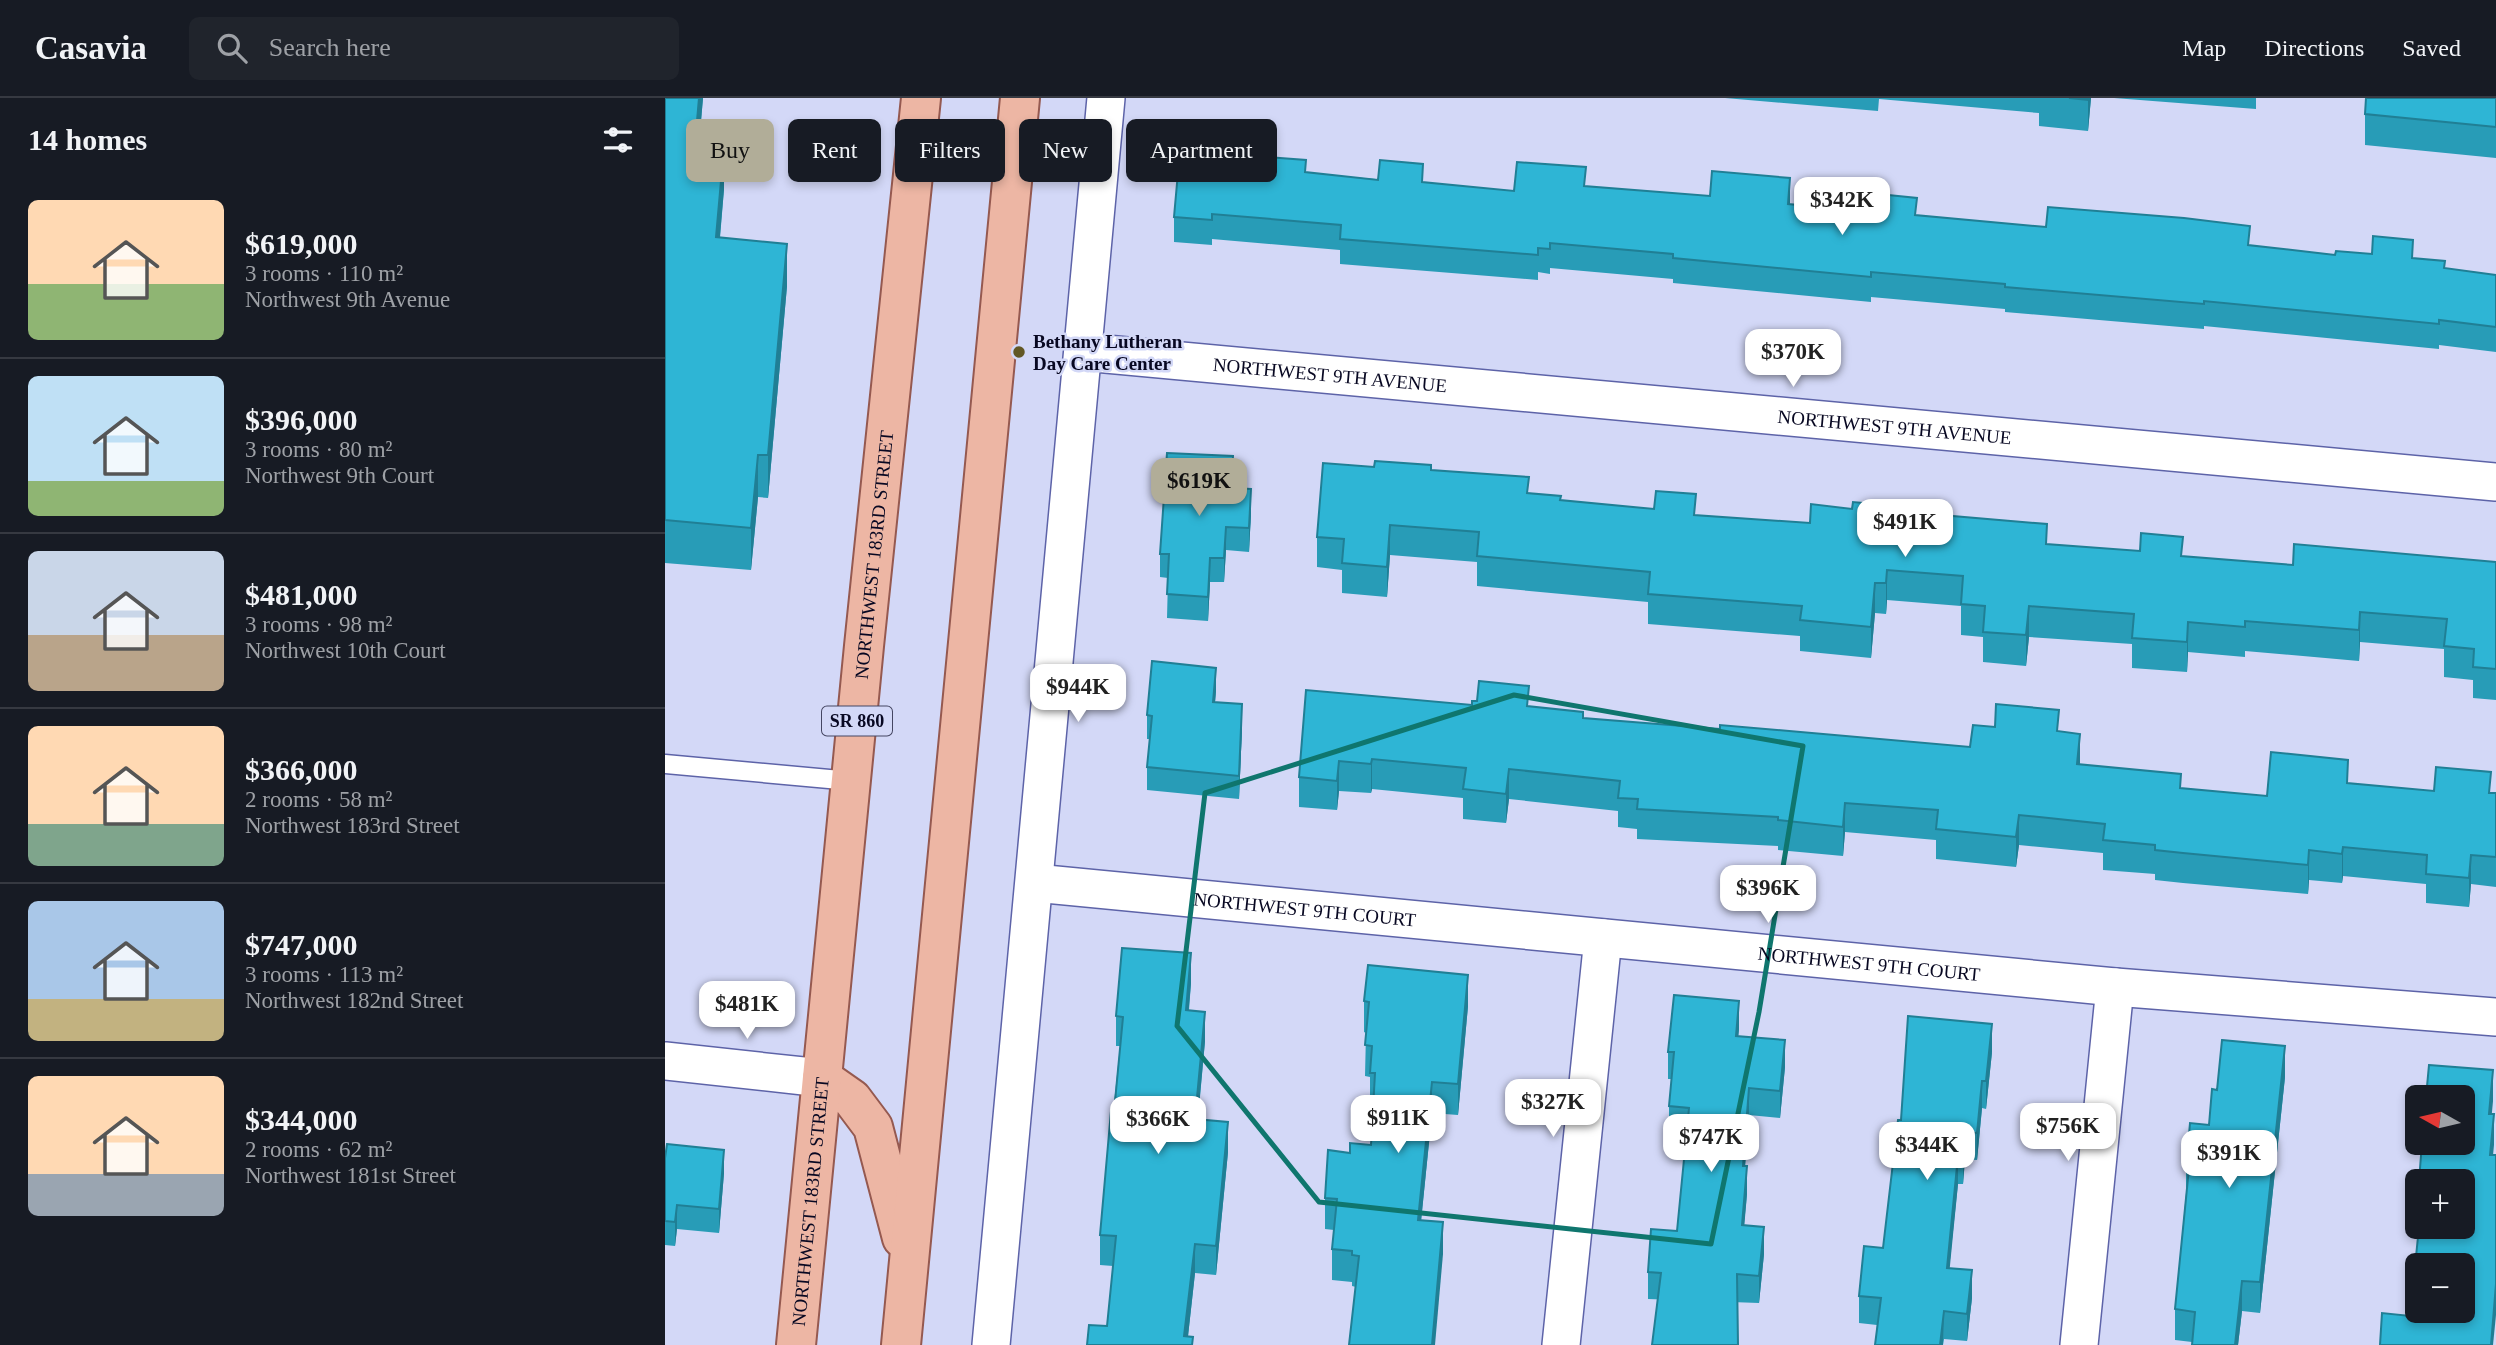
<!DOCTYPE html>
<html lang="en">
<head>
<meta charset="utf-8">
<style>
	body { margin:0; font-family:Georgia,serif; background:#20242c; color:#f1f3f6; height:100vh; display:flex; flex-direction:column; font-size:26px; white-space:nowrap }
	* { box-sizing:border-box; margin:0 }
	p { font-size:23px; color:#9ea1a6 }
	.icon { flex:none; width:38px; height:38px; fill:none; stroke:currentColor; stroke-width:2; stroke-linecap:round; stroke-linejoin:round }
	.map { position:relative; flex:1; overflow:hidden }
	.sheet { display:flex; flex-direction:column; background:#171b24; width:665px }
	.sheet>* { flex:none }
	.hud { position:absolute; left:21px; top:21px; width:665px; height:63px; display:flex; gap:14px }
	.needle { width:46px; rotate:278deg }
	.fabs { position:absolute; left:1740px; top:987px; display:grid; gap:14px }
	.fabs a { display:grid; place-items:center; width:70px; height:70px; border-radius:10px; background:#171b24; box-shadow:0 4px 10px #0003; font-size:35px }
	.price { position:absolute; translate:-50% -60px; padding:0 16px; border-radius:14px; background:#fff; color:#222; font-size:23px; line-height:46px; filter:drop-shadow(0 2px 4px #0008) }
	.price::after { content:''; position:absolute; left:50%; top:42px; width:21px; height:16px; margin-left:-10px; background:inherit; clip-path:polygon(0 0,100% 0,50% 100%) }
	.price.current { background:#b1ad98; color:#111 }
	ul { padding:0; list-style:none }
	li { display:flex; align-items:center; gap:21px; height:175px; padding:0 28px }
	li+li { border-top:2px solid #363941 }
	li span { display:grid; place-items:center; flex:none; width:196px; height:140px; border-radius:10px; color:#555 }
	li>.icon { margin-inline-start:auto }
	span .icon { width:84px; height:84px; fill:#fffc; stroke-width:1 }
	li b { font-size:30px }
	h2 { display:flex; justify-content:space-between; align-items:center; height:84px; padding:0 28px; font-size:30px }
	.pill { padding:0 24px; border-radius:10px; background:#171b24; box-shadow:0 4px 10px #0003; font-size:24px; line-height:63px }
	.pill.current { background:#b1ad98; color:#111 }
	header { display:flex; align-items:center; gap:42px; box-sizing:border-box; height:98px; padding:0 35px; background:#171b24; border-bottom:2px solid #363941 }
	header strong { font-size:33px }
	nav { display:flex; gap:38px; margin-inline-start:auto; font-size:24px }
	.search { width:490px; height:63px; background:#20242c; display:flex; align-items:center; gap:18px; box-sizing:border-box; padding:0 24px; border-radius:10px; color:#9ea1a6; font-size:26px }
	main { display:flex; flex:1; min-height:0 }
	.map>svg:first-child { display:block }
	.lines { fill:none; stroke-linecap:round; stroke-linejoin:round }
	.service-casing { stroke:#5d63a8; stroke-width:21 }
	.minor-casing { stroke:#5d63a8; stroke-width:40 }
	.primary-casing { stroke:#955950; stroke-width:42 }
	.service { stroke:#fff; stroke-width:18 }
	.minor { stroke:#fff; stroke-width:37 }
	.primary { stroke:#edb6a4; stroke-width:38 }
	.wall { fill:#289cb7 }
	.shaded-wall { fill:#207f95 }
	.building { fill:#2eb5d5; stroke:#207f95; stroke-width:2; fill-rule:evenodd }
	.marked { fill:none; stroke:#0f766e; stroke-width:5; stroke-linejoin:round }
	.poi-dot { fill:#625724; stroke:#d3d8f7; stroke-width:2.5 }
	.labels { text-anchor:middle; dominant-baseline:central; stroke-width:5; stroke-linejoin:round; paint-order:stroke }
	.shield { fill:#d3d8f7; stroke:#454662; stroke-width:2 }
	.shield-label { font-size:18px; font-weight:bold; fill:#080822 }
	.poi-label { font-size:19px; font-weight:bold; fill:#080822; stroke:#d3d8f7; text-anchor:start }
	.street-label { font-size:19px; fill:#080822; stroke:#d3d8f7 }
</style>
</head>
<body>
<header>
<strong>Casavia</strong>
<div class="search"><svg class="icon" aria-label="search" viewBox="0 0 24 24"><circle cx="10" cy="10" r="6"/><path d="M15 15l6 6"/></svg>Search here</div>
<nav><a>Map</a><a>Directions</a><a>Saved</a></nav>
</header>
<main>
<section class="sheet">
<h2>14 homes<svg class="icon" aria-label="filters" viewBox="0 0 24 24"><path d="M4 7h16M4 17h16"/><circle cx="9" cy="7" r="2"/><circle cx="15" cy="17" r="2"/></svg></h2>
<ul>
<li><span style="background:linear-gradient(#ffd9b3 60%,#8fb573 0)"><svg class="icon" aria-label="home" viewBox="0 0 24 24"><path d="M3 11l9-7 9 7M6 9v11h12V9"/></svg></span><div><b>$619,000</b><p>3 rooms · 110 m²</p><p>Northwest 9th Avenue</p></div></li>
<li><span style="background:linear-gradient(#bfe0f5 75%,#8fb573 0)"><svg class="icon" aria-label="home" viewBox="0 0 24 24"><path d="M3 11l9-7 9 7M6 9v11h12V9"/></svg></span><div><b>$396,000</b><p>3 rooms · 80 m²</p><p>Northwest 9th Court</p></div></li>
<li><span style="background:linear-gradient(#c9d6e8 60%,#b9a48a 0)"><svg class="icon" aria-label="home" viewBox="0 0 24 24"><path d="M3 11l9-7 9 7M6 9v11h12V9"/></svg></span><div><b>$481,000</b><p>3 rooms · 98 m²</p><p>Northwest 10th Court</p></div></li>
<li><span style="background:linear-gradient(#ffd9b3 70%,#7fa58c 0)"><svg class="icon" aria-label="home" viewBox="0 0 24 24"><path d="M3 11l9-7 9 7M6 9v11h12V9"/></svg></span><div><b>$366,000</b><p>2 rooms · 58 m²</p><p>Northwest 183rd Street</p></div></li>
<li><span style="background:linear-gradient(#a9c7e8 70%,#c2b280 0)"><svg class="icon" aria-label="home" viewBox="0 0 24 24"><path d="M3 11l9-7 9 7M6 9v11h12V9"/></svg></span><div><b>$747,000</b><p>3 rooms · 113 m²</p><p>Northwest 182nd Street</p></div></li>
<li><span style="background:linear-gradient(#ffd9b3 70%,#9aa5b1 0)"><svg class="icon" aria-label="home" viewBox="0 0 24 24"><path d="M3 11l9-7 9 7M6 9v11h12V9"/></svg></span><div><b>$344,000</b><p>2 rooms · 62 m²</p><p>Northwest 181st Street</p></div></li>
</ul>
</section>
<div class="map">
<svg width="1831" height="1247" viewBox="0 0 1831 1247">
	<rect width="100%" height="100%" fill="#d3d8f7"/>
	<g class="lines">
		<!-- service casing -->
		<g class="service-casing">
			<polyline id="service" points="0,666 186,683"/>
		</g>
		<!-- minor casing -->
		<g class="minor-casing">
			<g id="minor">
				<path id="s1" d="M419 254 1831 384"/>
				<path id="s2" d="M370 785 1450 889 1831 919"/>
				<polyline points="0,963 157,980"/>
				<polyline points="326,1247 441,0"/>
				<polyline points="896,1247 938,840"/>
				<polyline points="1414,1247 1450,889"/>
			</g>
		</g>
		<!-- primary casing -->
		<g class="primary-casing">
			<g id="primary">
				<polyline points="157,980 187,1001 208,1029 237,1140"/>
				<path id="s3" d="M131 1247 199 548 256 0"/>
				<polyline points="236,1247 355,0"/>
			</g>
		</g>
		<!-- service -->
		<use href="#service" class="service"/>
		<!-- minor -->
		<use href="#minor" class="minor"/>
		<!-- primary -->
		<use href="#primary" class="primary"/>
	</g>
	<!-- wall -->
	<g class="wall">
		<polygon points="0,0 38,0 34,47 59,91 55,140 122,188 103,400 93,399 86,472 0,465"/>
		<polygon points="1060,0 1426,0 1423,33 1374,28 1374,15 1214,1 1213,13"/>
		<polygon points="1449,0 1591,0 1591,11"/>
		<polygon points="1831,0 1831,60 1700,47 1700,16"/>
		<polygon points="641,75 849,93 921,88 1212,114 1252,117 1670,157 1748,160 1780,170 1831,177 1831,254 1774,247 1774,251 1539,228 1539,231 1340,214 1340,211 1206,199 1206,204 1008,185 1008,181 885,170 885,176 873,174 873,182 675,166 675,152 547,141 547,147 509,144 509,119"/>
		<polygon points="766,372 896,402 1031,417 1145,425 1187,411 1253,415 1382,447 1628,467 1831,464 1831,602 1808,600 1808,582 1779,579 1779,551 1695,544 1694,563 1580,553 1580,559 1523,554 1522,574 1467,570 1467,546 1364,539 1361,568 1318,564 1318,539 1296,537 1296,508 1222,502 1221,516 1210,515 1206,560 1135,553 1135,538 983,526 983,504 812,488 812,464 725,457 722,499 677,495 677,472 652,469 652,439"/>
		<polygon points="567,390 586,415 584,454 561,452 559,484 545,484 543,523 502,520 503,480 495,479 495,456"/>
		<polygon points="551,593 550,604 577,630 574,701 482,692 482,669 485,641 482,641 482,617"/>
		<polygon points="807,607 864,608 918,620 1055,631 1305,649 1394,633 1415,666 1516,690 1602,698 1683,685 1769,693 1831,695 1831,789 1806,786 1804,809 1761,805 1761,786 1678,778 1677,785 1644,782 1643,796 1518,785 1490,782 1490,776 1438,772 1438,755 1354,747 1351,769 1271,761 1271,742 1180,734 1178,758 1113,752 1113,748 972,741 972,731 953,729 953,713 844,701 841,725 798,721 798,700 707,691 706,695 674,693 672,712 634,709 634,679"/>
		<polygon points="526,885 524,912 540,943 533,1021 563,1054 551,1177 530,1175 523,1238 528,1247 442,1228 448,1168 435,1167 435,1137 455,948 451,948 451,918"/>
		<polygon points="699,903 803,908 793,1017 767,1015 756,1123 778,1156 691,1189 687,1188 687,1184 667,1182 667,1151 669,1132 660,1131 660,1100 685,1055 706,1047 709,1006 705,1006 705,979 700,978 701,935 699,934"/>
		<polygon points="1074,931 1073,938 1120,969 1115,1020 1084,1017 1080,1068 1082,1096 1079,1127 1099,1156 1094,1205 983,1201 983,1174 1012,1133 1022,1037 1004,1035 1004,1008 1007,981 1003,981 1003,954"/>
		<polygon points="1327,954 1321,1011 1317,1010 1312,1062 1300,1061 1298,1086 1293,1086 1284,1171 1307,1200 1302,1243 1279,1241 1278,1247 1210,1247 1212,1227 1194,1225 1194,1198 1218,1150 1236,1022"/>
		<polygon points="1620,979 1595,1215 1577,1213 1573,1247 1527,1247 1527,1244 1510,1242 1510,1211 1521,1095 1521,1070 1544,1027 1552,992"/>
		<polygon points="0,1060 59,1075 54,1135 12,1131 10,1148 0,1147"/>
	</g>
	<!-- shaded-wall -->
	<g class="shaded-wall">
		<polygon points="34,0 38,0 30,89 30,46"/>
		<polygon points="1423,0 1426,0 1423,33"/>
		<polygon points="59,49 59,91 51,182 51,139"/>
		<polygon points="1125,80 1125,105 1123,131 1123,106"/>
		<polygon points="122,146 122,188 103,400 103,357"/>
		<polygon points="93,357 93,399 86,472 86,430"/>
		<polygon points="586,391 586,415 584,454 584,430"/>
		<polygon points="725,427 725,457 722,499 722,469"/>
		<polygon points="561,429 561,452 559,484 559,460"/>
		<polygon points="545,460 545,484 543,523 543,499"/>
		<polygon points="1222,472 1222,502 1221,516 1221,485"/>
		<polygon points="1210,485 1210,515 1206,560 1206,529"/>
		<polygon points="1364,508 1364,539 1361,568 1361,537"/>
		<polygon points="1695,514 1695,544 1694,563 1694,532"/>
		<polygon points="1523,524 1523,554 1522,574 1522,544"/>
		<polygon points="551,570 551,593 548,628 548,604"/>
		<polygon points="577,606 577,630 574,701 574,678"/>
		<polygon points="1415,636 1415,665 1412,695 1412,666"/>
		<polygon points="707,661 707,691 706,695 706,666"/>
		<polygon points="674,663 674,693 672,712 672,683"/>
		<polygon points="844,671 844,701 841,725 841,696"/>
		<polygon points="1180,705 1180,734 1178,758 1178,729"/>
		<polygon points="1354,717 1354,747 1351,769 1351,739"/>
		<polygon points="1678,749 1678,778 1677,785 1677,756"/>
		<polygon points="1644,752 1644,782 1643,796 1643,767"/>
		<polygon points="1806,757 1806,786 1804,809 1804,780"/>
		<polygon points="526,855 526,885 521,941 521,912"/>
		<polygon points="803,877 803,908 793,1017 793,986"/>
		<polygon points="1074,903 1074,931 1071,965 1071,938"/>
		<polygon points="540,914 540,943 530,1051 530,1021"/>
		<polygon points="1327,926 1327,954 1321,1011 1321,983"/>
		<polygon points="1120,942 1120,969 1115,1020 1115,993"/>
		<polygon points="1620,948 1620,979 1595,1215 1595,1184"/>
		<polygon points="1828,972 1828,1003 1824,1046 1824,1016"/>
		<polygon points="1317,983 1317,1010 1312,1062 1312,1035"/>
		<polygon points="767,984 767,1015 753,1153 753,1122"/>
		<polygon points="1084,990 1084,1017 1078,1095 1078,1068"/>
		<polygon points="1829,1016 1829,1047 1825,1088 1825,1057"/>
		<polygon points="563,1024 563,1054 551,1177 551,1148"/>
		<polygon points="1300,1034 1300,1061 1298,1086 1298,1059"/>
		<polygon points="59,1052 59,1075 54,1135 54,1111"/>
		<polygon points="1293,1058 1293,1086 1282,1198 1282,1170"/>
		<polygon points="1082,1068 1082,1096 1077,1154 1077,1127"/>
		<polygon points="12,1107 12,1131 10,1148 10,1124"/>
		<polygon points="778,1124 778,1156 770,1247 767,1247"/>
		<polygon points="1099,1129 1099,1156 1094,1205 1094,1178"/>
		<polygon points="530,1146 530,1175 522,1247 519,1238"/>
		<polygon points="1307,1172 1307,1200 1302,1243 1302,1216"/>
		<polygon points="1577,1183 1577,1213 1573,1247 1570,1247"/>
		<polygon points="1831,1186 1831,1217 1828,1247 1826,1247"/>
		<polygon points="1279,1213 1278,1247 1275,1247"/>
	</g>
	<!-- building -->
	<g class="building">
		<polygon points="0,0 34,0 30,46 59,49 51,139 122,146 103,357 93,357 86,430 0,422"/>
		<polygon points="1404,0 1423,0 1423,2"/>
		<polygon points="1701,0 1831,0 1831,29 1700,16"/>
		<polygon points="515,52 641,62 640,74 713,82 715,62 758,66 757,84 849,93 852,64 921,69 919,88 1045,98 1047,73 1125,80 1123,106 1212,114 1214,96 1252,100 1250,117 1381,129 1383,109 1519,120 1585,128 1583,147 1670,157 1671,153 1707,156 1708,138 1748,142 1747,160 1780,163 1779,170 1831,177 1831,229 1774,222 1774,226 1539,203 1539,206 1340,189 1340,186 1206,174 1206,179 1008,160 1008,156 885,145 885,151 873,150 873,157 675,141 676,127 547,116 547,122 509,119"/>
		<polygon points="502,355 568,358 566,390 586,391 584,430 561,429 559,460 545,460 543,499 502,496 504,456 495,456"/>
		<polygon points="710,363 766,367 766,372 864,379 862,395 896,398 895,402 989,411 991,393 1031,396 1029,417 1145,425 1146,406 1187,411 1188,404 1253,410 1253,415 1382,426 1381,446 1475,453 1476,435 1518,439 1516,458 1628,467 1629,446 1831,464 1831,571 1808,569 1809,551 1779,548 1782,521 1695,514 1694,532 1580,523 1580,529 1523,524 1522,544 1467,540 1469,516 1364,508 1361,537 1318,534 1320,508 1296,506 1298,478 1222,472 1221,485 1210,485 1206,529 1135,522 1137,508 983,496 985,474 812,458 814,434 725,427 722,469 677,465 679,441 652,439 658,365 709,369"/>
		<polygon points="487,563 551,570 548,604 577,606 574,678 482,669 487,618 482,617"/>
		<polygon points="814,583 864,588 862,608 918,614 918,620 1055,631 1055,627 1305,649 1308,627 1330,629 1331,606 1394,612 1392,633 1415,636 1412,666 1516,676 1515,690 1602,698 1606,654 1683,662 1682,685 1769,693 1771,669 1826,674 1824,695 1831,695 1831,759 1806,757 1804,780 1761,776 1762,757 1678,749 1677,756 1644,752 1643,767 1518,755 1490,752 1490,747 1438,742 1440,726 1354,717 1351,739 1271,731 1273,712 1180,705 1178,729 1113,722 1113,719 972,711 973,701 953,700 955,683 844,671 841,696 798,691 801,670 707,661 706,666 674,663 672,683 634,679 641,592 807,607 807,603 812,603"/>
		<polygon points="457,850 526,855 521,912 540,914 530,1021 563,1024 551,1148 530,1146 519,1238 528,1239 527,1247 422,1247 424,1227 442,1228 451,1138 435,1137 446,1013 449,1014 458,919 451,918"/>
		<polygon points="703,867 803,877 793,986 767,984 753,1122 778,1124 767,1247 684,1247 694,1158 687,1157 687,1153 667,1151 672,1101 660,1100 663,1052 685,1055 685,1045 706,1047 710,975 705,975 707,948 700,947 704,904 699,903"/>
		<polygon points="1009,897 1074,903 1071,938 1120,942 1115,993 1084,990 1078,1068 1082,1068 1077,1127 1099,1129 1094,1178 1072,1176 1073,1247 987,1247 996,1175 983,1174 986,1131 1012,1133 1024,1010 1004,1008 1009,954 1003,954"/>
		<polygon points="1243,918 1327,926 1321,983 1317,983 1312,1035 1300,1034 1298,1059 1293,1058 1282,1170 1307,1172 1302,1216 1279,1213 1275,1247 1210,1247 1216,1200 1194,1198 1199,1148 1218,1150 1233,1022 1236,1022"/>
		<polygon points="1557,942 1620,948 1595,1184 1577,1183 1570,1247 1527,1247 1530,1214 1510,1211 1524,1070 1521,1070 1525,1025 1544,1027 1547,991 1552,992"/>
		<path d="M1764 967 1828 972 1824 1016H1829L1825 1057H1831V1186L1826 1247H1715L1717 1215 1745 1218 1754 1129H1797V1083H1754L1757 1045H1797V999H1761ZM1752 1167H1797V1213H1752Z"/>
		<polygon points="2,1046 59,1052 54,1111 12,1107 10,1124 0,1123 0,1060"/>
	</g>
	<!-- marked area -->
	<path class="marked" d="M849 597 1138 648 1094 914 1046 1146 654 1104 512 928 540 695Z"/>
	<!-- markers -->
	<circle class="poi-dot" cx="354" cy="254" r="7"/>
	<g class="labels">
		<!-- shield labels -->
		<rect class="shield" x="157" y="608.5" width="70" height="29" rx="5"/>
		<g class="shield-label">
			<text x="192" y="623">SR 860</text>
		</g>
		<!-- poi labels -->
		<g class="poi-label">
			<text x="368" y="243">Bethany Lutheran<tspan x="368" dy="22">Day Care Center</tspan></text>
		</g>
		<!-- street labels -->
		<g class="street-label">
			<text stroke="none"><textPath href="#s1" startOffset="247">NORTHWEST 9TH AVENUE</textPath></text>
			<text stroke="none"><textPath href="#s1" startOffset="814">NORTHWEST 9TH AVENUE</textPath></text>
			<text stroke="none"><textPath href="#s3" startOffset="794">NORTHWEST 183RD STREET</textPath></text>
			<text stroke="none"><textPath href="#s2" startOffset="271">NORTHWEST 9TH COURT</textPath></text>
			<text stroke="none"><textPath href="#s2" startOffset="838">NORTHWEST 9TH COURT</textPath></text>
			<text stroke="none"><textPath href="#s3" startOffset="144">NORTHWEST 183RD STREET</textPath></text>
		</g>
	</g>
</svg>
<div class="fabs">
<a><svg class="needle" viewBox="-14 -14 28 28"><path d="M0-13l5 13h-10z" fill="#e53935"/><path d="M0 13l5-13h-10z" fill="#9ea1a6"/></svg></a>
<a>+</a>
<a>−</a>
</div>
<b class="price" style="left:1177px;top:139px">$342K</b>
<b class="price" style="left:1128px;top:291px">$370K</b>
<b class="price current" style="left:534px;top:420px">$619K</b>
<b class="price" style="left:1240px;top:461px">$491K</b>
<b class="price" style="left:413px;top:626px">$944K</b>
<b class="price" style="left:1103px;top:827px">$396K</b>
<b class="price" style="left:82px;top:943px">$481K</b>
<b class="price" style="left:888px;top:1041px">$327K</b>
<b class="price" style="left:733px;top:1057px">$911K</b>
<b class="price" style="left:493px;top:1058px">$366K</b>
<b class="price" style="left:1403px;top:1065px">$756K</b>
<b class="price" style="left:1046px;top:1076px">$747K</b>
<b class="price" style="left:1262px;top:1084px">$344K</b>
<b class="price" style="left:1564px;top:1092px">$391K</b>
<div class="hud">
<a class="pill current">Buy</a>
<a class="pill">Rent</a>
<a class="pill">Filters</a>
<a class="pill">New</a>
<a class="pill">Apartment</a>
</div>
</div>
</main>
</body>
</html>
